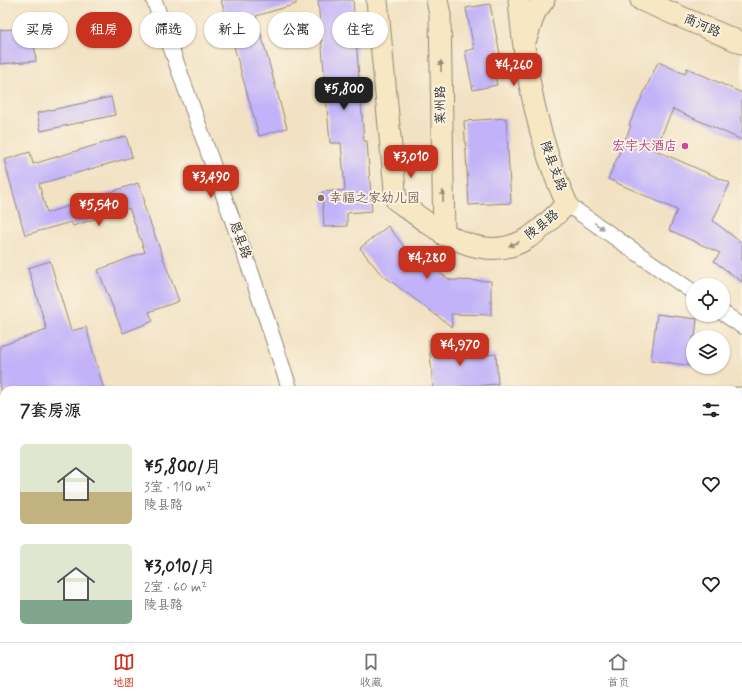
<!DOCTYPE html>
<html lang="zh">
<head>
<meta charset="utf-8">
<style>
	body { margin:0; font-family:Mynerve,"LXGW WenKai TC",sans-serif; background:#f2f2f2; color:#222; height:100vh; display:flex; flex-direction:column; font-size:15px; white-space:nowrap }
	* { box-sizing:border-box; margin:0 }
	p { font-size:13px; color:#767676 }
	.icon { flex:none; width:22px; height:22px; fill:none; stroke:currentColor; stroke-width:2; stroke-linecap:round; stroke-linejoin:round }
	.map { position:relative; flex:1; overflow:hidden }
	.drawer { position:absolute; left:0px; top:386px; width:742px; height:256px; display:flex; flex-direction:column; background:#fff; border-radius:12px 12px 0 0; box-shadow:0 1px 3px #0004 }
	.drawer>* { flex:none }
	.top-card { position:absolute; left:12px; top:12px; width:400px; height:36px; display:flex; gap:8px }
	.tools { position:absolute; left:686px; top:278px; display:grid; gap:8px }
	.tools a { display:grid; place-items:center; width:44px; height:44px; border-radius:50%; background:#fff; box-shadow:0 1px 3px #0004; font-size:20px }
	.price { position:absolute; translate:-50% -34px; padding:0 9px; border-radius:8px; background:#c8321e; color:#fff; font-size:13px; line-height:26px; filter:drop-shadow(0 1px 2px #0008) }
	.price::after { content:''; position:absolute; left:50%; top:24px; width:12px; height:9px; margin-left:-6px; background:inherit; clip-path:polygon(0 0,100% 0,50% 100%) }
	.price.current { background:#222; color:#fff }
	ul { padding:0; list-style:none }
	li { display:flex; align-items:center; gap:12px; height:100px; padding:0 20px }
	li span { display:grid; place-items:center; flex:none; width:112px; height:80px; border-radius:6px; color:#555 }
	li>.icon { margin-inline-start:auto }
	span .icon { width:48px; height:48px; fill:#fffc; stroke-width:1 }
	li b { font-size:17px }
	h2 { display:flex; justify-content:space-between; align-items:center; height:48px; padding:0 20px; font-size:17px }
	.pill { padding:0 14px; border-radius:18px; background:#fff; box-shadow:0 1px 3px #0004; font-size:14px; line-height:36px }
	.pill.current { background:#c8321e; color:#fff }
	.dock { display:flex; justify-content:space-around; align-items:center; height:56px; border-top:1px solid #e0e0e0; background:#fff; font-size:11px; color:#767676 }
	.dock a { display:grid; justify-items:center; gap:2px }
	.dock .current { color:#c8321e }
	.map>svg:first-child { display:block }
	.building { fill:#c1b2f9 }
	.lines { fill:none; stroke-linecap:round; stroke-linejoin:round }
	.street-casing { stroke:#8e8677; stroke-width:17 }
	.secondary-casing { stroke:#8e8677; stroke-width:23 }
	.street { stroke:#fff; stroke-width:15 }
	.secondary { stroke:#f7e8c3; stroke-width:21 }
	.oneway { fill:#918a77 }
	.oneway2 { fill:#a0a0a0 }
	.hotel-dot { fill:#d1479c; stroke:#fcf5e5; stroke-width:1.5 }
	.education-dot { fill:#8d6e63; stroke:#fcf5e5; stroke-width:1.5 }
	.labels { text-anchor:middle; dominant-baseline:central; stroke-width:3.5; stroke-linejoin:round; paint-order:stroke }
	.street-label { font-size:13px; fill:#2b2b2b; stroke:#fcf5e5 }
	.hotel-label { font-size:13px; fill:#b23c85; stroke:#fcf5e5; text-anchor:end }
	.education-label { font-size:13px; fill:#785e54; stroke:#fcf5e5; text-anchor:start }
</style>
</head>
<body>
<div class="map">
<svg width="742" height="642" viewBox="0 0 742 642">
	<rect width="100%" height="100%" fill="#fcf5e5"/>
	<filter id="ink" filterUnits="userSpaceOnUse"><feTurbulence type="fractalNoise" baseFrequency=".025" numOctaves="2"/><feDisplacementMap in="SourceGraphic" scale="8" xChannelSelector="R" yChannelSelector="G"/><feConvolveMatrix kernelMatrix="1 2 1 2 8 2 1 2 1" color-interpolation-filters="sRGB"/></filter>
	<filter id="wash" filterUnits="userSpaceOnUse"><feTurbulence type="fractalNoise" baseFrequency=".012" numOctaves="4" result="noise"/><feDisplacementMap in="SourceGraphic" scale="16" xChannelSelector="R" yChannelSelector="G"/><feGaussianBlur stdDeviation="0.9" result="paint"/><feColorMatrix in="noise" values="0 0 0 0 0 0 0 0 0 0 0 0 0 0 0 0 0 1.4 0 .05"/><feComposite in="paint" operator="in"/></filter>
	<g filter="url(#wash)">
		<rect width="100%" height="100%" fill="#f2e2c3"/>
		<g id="blocks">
			<!-- building -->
			<g class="building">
				<polygon points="221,0 296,0 296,4 256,16 287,128 259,136"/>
				<polygon points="318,0 353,0 364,141 367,141 372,211 347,213 347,226 324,227 322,192 345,190 341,143 330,143"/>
				<polygon points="490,4 502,64 493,66 497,85 473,90 465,51 474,49 466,8"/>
				<polygon points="33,28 36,61 0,64 0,30"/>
				<polygon points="658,62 685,74 687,68 742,93 742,140 673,109 655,150 730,183 713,221 742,243 742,282 714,261 720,253 669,230 677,210 608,179 631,126 629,125"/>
				<polygon points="111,97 115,115 41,131 37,113"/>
				<polygon points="506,118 511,203 469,205 464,121"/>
				<polygon points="126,136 132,157 39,184 47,213 138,183 145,202 143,203 179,301 149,312 153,321 123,333 98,270 145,252 129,208 73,226 71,222 25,235 4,160 30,152 33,164"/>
				<polygon points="388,226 406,249 450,280 491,281 491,315 451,314 452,327 380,273 360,248"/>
				<polygon points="50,261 71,331 86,327 104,390 0,390 0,346 47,330 28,268"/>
				<polygon points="657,314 697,319 695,337 693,337 693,359 691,366 651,360"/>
				<polygon points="453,338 454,358 496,354 498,384 433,389 429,340"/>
			</g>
		</g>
	</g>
	<g filter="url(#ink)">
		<use href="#blocks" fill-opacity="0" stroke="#8e8677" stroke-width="1"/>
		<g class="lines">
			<!-- street casing -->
			<g class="street-casing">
				<g id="street">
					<polyline points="154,0 251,272 290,390"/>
					<polyline points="567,204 693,292"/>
					<polyline points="723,313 742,326"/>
					<polyline points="738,395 742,395"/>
					<polyline points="0,431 4,431"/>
					<polyline points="738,536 742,529"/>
					<polyline points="738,577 742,578"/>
					<polyline points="363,638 365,642"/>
					<polyline points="674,642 676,638"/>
				</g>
			</g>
			<!-- secondary casing -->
			<g class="secondary-casing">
				<g id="secondary">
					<path d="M377 0 396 200C433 227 481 268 528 238 543 229 554 216 567 204 537 140 525 70 519 0"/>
					<polyline points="437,0 440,15 444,235"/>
					<polyline points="641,0 742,43"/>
					<polyline points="526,39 535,12 544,0"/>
				</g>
			</g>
			<!-- street -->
			<use href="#street" class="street"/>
			<!-- secondary -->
			<use href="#secondary" class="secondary"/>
		</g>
		<!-- one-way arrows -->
		<defs><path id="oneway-solid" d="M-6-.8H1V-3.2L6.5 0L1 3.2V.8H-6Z"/></defs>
		<g class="oneway">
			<use href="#oneway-solid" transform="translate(441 66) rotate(-91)"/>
			<use href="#oneway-solid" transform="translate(443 196) rotate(-91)"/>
			<use href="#oneway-solid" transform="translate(514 244) rotate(159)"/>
		</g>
		<use class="oneway2" href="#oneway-solid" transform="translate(599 226) rotate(35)"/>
	</g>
	<!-- markers -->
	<circle class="hotel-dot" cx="685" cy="146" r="4"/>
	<circle class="education-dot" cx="321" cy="198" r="4"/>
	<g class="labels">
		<!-- street labels -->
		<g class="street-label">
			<text transform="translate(702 26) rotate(23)">商河路</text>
			<text transform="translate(441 105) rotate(-91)">莱州路</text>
			<text transform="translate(553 166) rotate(70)">陵县支路</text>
			<text transform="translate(542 225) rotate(-39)">陵县路</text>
			<text transform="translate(240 240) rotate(70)">恩县路</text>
		</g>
		<!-- hotel labels -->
		<g class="hotel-label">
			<text x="677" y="146">宏宇大酒店</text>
		</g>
		<!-- education labels -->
		<g class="education-label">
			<text x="329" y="198">幸福之家幼儿园</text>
		</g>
	</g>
</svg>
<div class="tools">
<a><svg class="icon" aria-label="locate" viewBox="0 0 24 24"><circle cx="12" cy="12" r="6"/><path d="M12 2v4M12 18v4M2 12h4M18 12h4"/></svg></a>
<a><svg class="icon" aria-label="layers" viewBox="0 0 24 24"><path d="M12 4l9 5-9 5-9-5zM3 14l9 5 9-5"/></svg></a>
</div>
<b class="price" style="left:514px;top:87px">¥4,260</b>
<b class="price current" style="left:344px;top:111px">¥5,800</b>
<b class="price" style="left:411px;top:179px">¥3,010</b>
<b class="price" style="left:211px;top:199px">¥3,490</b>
<b class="price" style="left:99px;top:227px">¥5,540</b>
<b class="price" style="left:427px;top:280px">¥4,280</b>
<b class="price" style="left:460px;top:367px">¥4,970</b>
<div class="top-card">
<a class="pill">买房</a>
<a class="pill current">租房</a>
<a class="pill">筛选</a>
<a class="pill">新上</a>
<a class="pill">公寓</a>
<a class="pill">住宅</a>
</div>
<section class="drawer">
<h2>7套房源<svg class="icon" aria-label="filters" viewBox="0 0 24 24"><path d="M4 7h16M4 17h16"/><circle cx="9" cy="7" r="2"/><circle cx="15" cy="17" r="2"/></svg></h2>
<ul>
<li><span style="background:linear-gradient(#dfe7d0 60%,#c2b280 0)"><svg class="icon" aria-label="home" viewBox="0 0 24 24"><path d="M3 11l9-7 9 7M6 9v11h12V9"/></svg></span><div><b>¥5,800/月</b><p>3室 · 110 m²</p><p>陵县路</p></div><svg class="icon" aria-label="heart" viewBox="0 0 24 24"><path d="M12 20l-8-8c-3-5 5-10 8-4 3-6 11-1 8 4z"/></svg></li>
<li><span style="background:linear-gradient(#dfe7d0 70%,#7fa58c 0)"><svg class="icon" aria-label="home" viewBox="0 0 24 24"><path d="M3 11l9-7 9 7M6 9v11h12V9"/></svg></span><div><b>¥3,010/月</b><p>2室 · 60 m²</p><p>陵县路</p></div><svg class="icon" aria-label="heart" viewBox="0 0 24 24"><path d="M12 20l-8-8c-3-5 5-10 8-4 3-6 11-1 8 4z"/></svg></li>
</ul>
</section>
</div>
<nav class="dock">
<a class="current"><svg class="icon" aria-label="map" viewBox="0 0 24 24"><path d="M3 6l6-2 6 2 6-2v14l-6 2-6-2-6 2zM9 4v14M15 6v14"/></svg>地图</a>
<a><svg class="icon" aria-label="saved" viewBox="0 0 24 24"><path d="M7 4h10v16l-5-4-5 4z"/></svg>收藏</a>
<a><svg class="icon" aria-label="home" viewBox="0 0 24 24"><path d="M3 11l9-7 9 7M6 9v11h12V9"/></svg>首页</a>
</nav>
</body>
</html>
